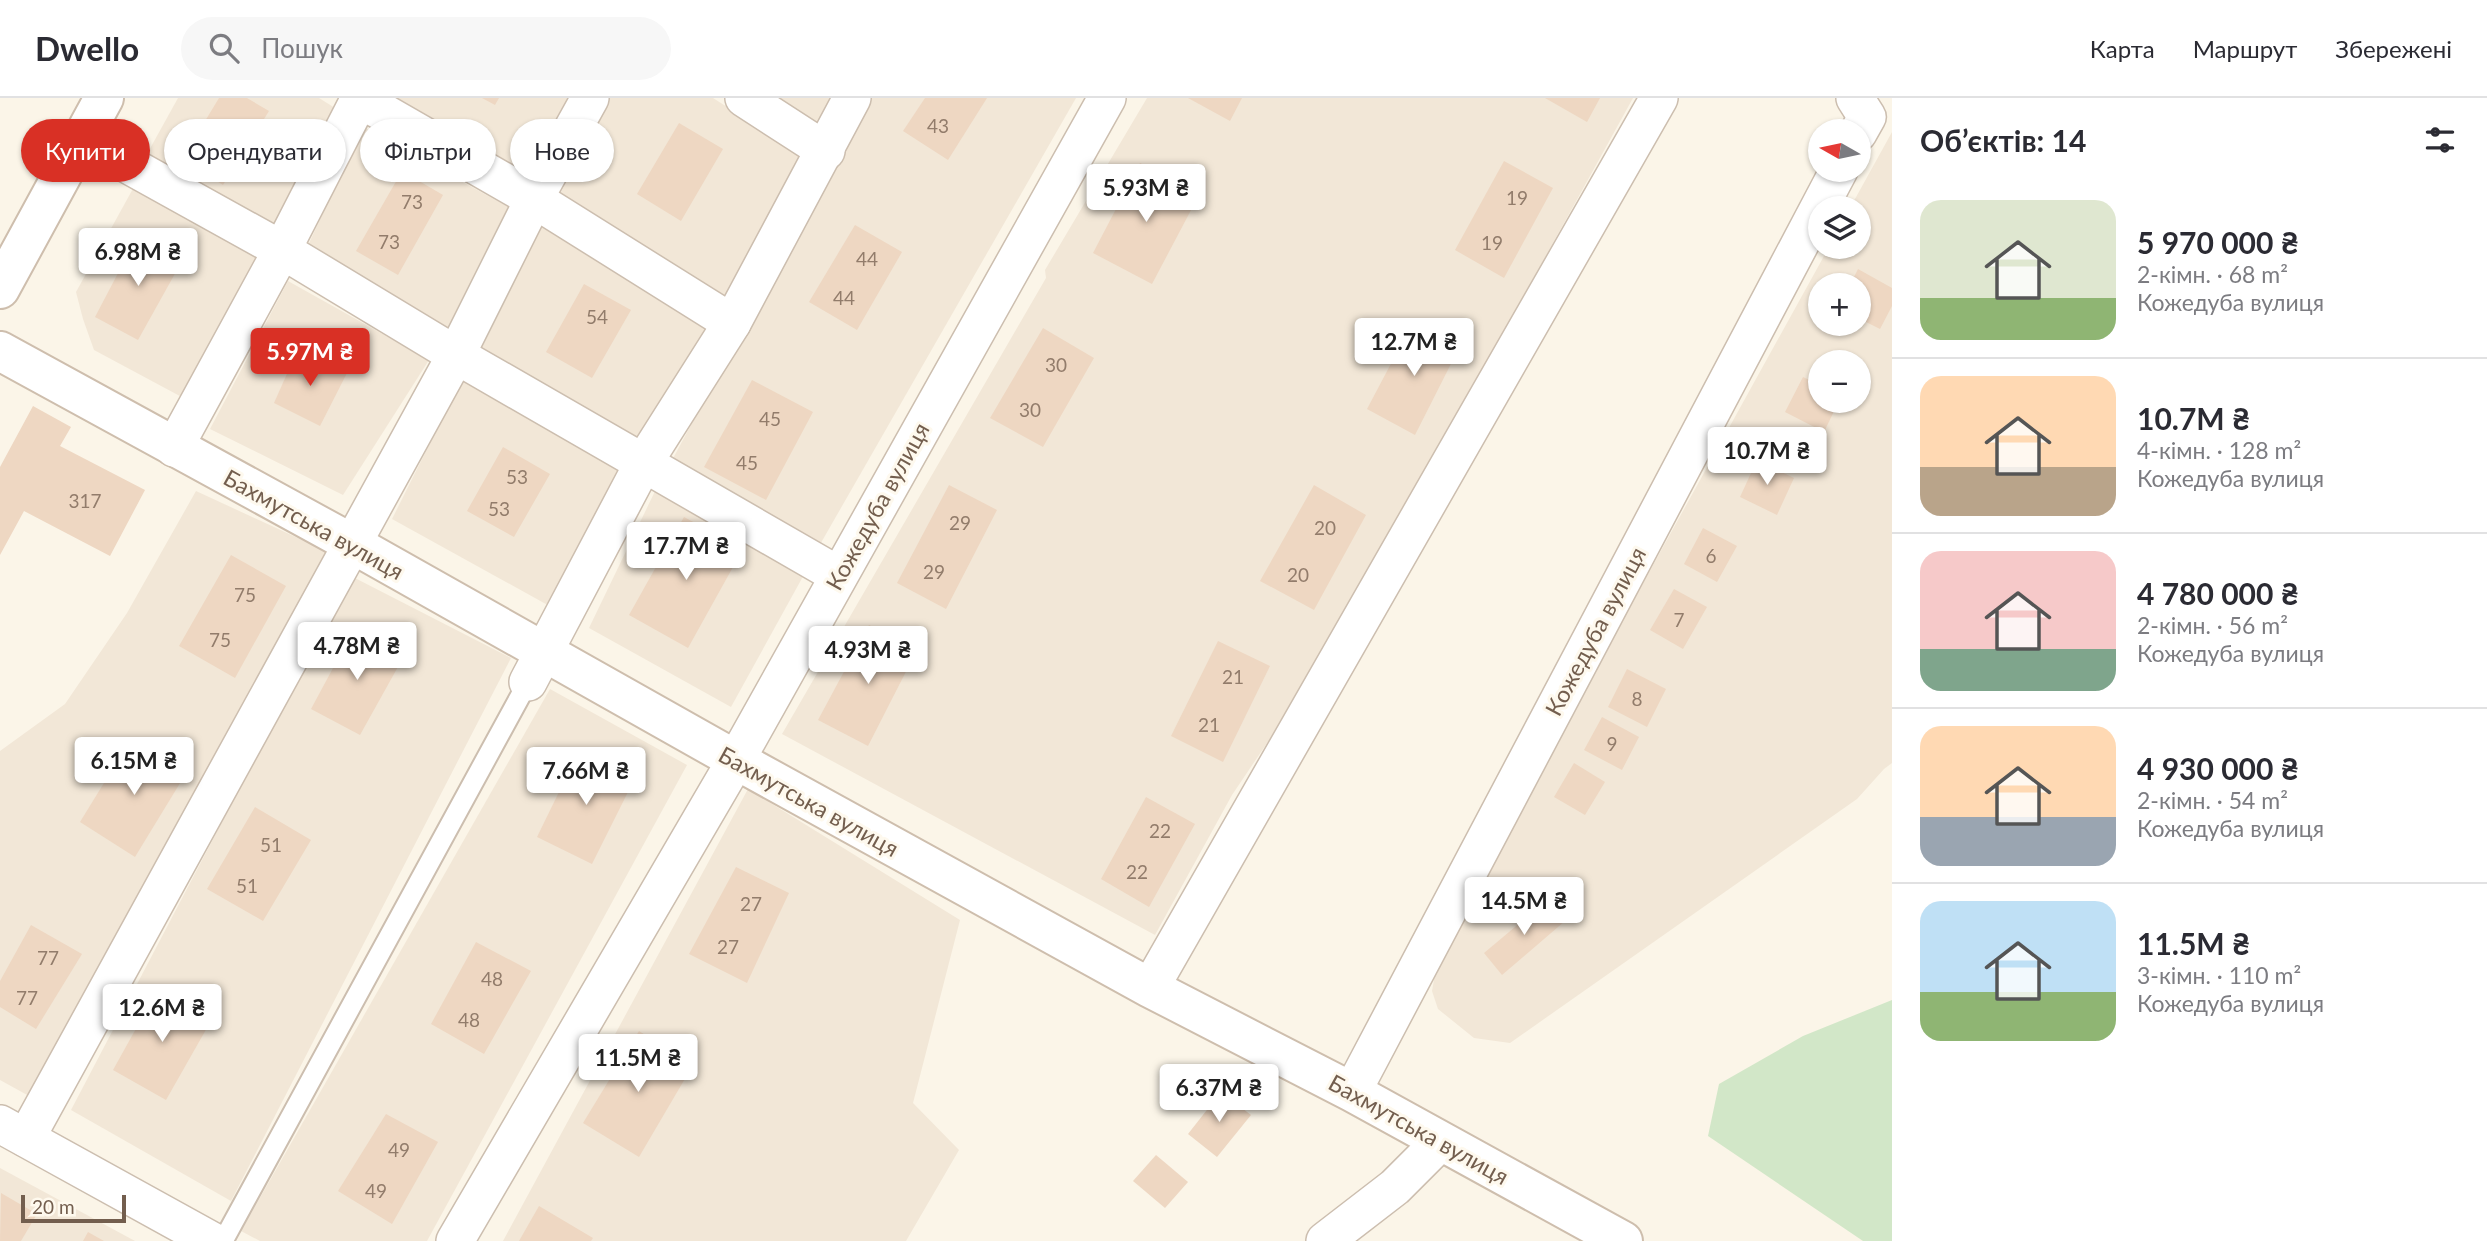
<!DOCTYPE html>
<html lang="uk">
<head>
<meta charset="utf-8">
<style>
	body { margin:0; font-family:Lato,sans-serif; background:#f7f7f7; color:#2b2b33; height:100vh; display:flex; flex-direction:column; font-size:26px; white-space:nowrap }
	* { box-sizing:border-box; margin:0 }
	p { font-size:23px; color:#7c7c81 }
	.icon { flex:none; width:38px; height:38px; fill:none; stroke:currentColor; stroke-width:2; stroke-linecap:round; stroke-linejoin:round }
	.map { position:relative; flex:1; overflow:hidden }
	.sheet { display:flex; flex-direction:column; background:#fff; width:595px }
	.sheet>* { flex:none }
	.guide { position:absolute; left:21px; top:21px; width:665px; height:63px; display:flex; gap:14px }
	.needle { width:46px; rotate:279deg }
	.controls { position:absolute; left:1808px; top:21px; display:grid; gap:14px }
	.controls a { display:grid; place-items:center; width:63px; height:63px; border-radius:50%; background:#fff; box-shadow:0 2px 5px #0004; font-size:35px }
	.scale { position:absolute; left:21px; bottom:18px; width:105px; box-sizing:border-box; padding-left:7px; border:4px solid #735e4e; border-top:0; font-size:19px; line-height:24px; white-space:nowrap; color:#735e4e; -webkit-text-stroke:5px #fef9ee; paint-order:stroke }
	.price { position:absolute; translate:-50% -60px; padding:0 16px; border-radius:7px; background:#fff; color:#222; font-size:23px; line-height:46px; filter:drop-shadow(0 2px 4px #0008) }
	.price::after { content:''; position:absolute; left:50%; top:42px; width:21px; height:16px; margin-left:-10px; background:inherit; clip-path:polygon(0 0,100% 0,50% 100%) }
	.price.selected { background:#d93025; color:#fff }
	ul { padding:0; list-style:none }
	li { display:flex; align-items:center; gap:21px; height:175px; padding:0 28px }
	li+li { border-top:2px solid #e1e1e2 }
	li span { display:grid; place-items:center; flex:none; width:196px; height:140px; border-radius:21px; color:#555 }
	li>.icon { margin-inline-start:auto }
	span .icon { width:84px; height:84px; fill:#fffc; stroke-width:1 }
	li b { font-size:30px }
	h2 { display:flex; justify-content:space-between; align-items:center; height:84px; padding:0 28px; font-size:30px }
	.tag { padding:0 24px; border-radius:32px; background:#fff; box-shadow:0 2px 5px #0004; font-size:24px; line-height:63px }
	.tag.selected { background:#d93025; color:#fff }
	header { display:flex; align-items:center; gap:42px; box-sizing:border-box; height:98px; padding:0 35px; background:#fff; border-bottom:2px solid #e1e1e2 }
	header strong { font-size:33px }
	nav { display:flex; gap:38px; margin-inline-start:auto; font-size:24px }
	.search { width:490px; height:63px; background:#f7f7f7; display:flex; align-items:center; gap:18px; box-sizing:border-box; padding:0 24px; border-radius:38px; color:#7c7c81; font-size:26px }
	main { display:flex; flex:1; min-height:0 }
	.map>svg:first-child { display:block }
	.residential { fill:#f2e7d7; fill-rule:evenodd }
	.green { fill:#d2e7c8 }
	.building { fill:#eed7c2 }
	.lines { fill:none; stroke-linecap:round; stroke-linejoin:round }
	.lane-casing { stroke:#ccbeaf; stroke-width:23 }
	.street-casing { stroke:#ccbeaf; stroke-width:40 }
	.secondary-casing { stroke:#cebead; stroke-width:42 }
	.lane { stroke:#fff; stroke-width:19 }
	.street { stroke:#fff; stroke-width:37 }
	.secondary { stroke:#fff; stroke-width:38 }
	.labels { text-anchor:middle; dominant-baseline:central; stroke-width:6; stroke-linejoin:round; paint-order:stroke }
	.number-label { font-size:19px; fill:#927c6b }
	.street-label { font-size:23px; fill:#735e4e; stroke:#fef9ee }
</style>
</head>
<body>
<header>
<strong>Dwello</strong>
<div class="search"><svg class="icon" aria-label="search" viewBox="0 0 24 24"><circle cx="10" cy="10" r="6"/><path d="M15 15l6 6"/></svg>Пошук</div>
<nav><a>Карта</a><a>Маршрут</a><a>Збережені</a></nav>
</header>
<main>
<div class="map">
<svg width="1892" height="1143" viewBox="0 0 1892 1143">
	<rect width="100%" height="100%" fill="#fbf5e8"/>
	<!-- residential -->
	<g class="residential">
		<polygon points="178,0 319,0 343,15 279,139 142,65"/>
		<polygon points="387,0 569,0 528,78"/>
		<polygon points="609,0 713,0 807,60 721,204 557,102"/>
		<polygon points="767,0 832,0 816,30"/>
		<polygon points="867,0 1076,0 818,450 670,366"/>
		<polygon points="1147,0 1633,0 1323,562 1232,697 1155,837 782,636 1046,180 1045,172"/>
		<polygon points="363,29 512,111 449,231 303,158"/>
		<path d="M1892 34V665L1884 671 1857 701 1510 945 1474 940 1438 911 1432 893 1439 854 1829 149H1858V110H1850ZM1820 187H1858V226H1820ZM1820 264H1858V303H1820Z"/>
		<polygon points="135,87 268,159 191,304 94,252 83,221 76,194"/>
		<polygon points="544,123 712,227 643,344 473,254"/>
		<polygon points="288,183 429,262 343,397 210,331"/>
		<polygon points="463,279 630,369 553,510 392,421"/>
		<polygon points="658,387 806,473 731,609 589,530"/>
		<polygon points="196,393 328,454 29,998 0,982 0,653 65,606 127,515"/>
		<polygon points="351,478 511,560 231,1103 71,1012"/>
		<polygon points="550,591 687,667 427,1143 260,1143 241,1133"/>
		<polygon points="748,691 960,822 913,1005 959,1052 906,1143 503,1143"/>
		<polygon points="0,1070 135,1143 0,1143"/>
	</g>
	<!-- green -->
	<polygon class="green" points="1892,902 1892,1143 1863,1143 1708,1038 1719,986 1803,938"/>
	<!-- building -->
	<g class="building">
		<polygon points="219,0 247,0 269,13 223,87 182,61"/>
		<polygon points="482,0 499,0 495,7"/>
		<polygon points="925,0 987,0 948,62 903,33"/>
		<polygon points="1188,0 1242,0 1230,23"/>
		<polygon points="1545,0 1600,0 1587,24"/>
		<polygon points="679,25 723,51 681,123 637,96"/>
		<polygon points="1504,63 1553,90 1504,180 1455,152"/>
		<polygon points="1140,65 1199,97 1152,186 1093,155"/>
		<polygon points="402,73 443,97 398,177 356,153"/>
		<polygon points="855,127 902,154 857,232 809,204"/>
		<polygon points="137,139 182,163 138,242 95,219"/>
		<polygon points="1858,171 1892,190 1892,208 1880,231 1858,220 1858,187 1850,187"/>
		<polygon points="584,186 631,212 592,280 546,254"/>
		<polygon points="1413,224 1460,248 1415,337 1367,311"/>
		<polygon points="1043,230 1094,260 1043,349 990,320"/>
		<polygon points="298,251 347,275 320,328 274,305"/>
		<polygon points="1803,279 1820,287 1820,303 1839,303 1824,334 1785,314"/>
		<polygon points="752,282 813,314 766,402 704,369"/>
		<polygon points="33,308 71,329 60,348 145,392 110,458 24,413 0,457 0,369"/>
		<polygon points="503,349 550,376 514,439 467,413"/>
		<polygon points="1757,362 1794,380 1777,417 1740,399"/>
		<polygon points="949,387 997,412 946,511 897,485"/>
		<polygon points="1314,387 1366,417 1314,512 1260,483"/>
		<polygon points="684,419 743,451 688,550 629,517"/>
		<polygon points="1703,430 1737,448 1717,484 1684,466"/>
		<polygon points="231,457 286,488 235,580 179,548"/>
		<polygon points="1674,491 1707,509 1683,551 1650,532"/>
		<polygon points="869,527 917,552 868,648 818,622"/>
		<polygon points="354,531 404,558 360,637 311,611"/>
		<polygon points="1218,543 1270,568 1223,664 1171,638"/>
		<polygon points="1627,571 1666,591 1647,629 1608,609"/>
		<polygon points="1602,619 1639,639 1622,672 1584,652"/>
		<polygon points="131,641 188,672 135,759 80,724"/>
		<polygon points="579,653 635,680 592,766 537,739"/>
		<polygon points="1574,665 1605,684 1585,717 1554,699"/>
		<polygon points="1146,699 1195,726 1149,809 1101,781"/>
		<polygon points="255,709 311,742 263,823 207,791"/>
		<polygon points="736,769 789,795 747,885 689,856"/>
		<polygon points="1547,802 1565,823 1502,877 1484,855"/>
		<polygon points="31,827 82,856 36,931 0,909 0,883"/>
		<polygon points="476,844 531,873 484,956 431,926"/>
		<polygon points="158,891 212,921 166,1002 113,972"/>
		<polygon points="639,933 693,967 639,1059 583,1025"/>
		<polygon points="1221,994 1251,1017 1217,1059 1188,1036"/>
		<polygon points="386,1016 438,1044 392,1126 338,1093"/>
		<polygon points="1156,1057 1188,1084 1165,1110 1133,1083"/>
		<polygon points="1,1095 37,1116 21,1143 0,1143"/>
		<polygon points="539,1108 593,1140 591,1143 519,1143"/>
		<polygon points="88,1134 104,1143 83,1143"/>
	</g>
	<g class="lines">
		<!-- lane casing -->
		<g class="lane-casing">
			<polyline id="lane" points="223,1143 528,584"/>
		</g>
		<!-- street casing -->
		<g class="street-casing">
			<g id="street">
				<polyline points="358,0 534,101 732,225"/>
				<polyline points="744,0 826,53"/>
				<polyline points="1855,0 1867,19 1858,35"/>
				<polyline points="82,41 282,152 456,257 838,477"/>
				<polyline points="174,350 282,152 360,0"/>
				<polyline points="528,584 644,364 732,225 852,0"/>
				<polyline points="1150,890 1659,0"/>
				<polyline points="1352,994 1839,72"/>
				<polyline points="0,1026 212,1143"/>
				<polyline points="26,1040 456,257 534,101 590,0"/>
				<polyline points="455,1143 736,662 1107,0"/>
				<polyline points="1325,1143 1395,1089 1441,1043"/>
			</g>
		</g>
		<!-- secondary casing -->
		<g class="secondary-casing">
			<g id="secondary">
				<polyline points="0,191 104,0"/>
				<polyline points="0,253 351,445 736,662 1150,890 1352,994 1623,1143"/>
			</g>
		</g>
		<!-- lane -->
		<use href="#lane" class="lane"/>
		<!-- street -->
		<use href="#street" class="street"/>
		<!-- secondary -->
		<use href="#secondary" class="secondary"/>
	</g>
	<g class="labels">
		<!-- number labels -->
		<g class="number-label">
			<text x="938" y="27">43</text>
			<text x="1517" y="99">19</text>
			<text x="412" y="103">73</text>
			<text x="389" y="143">73</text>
			<text x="1492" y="144">19</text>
			<text x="867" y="160">44</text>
			<text x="844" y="199">44</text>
			<text x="597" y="218">54</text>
			<text x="1056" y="266">30</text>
			<text x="1030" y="311">30</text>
			<text x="770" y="320">45</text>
			<text x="747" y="364">45</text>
			<text x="517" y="378">53</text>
			<text x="85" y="402">317</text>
			<text x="499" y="410">53</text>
			<text x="960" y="424">29</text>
			<text x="1325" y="429">20</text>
			<text x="1711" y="457">6</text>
			<text x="934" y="473">29</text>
			<text x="1298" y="476">20</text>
			<text x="245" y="496">75</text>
			<text x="1679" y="521">7</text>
			<text x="220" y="541">75</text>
			<text x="1233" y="578">21</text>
			<text x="1637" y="600">8</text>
			<text x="1209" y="626">21</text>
			<text x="1612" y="645">9</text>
			<text x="1160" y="732">22</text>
			<text x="271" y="746">51</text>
			<text x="1137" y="773">22</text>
			<text x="247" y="787">51</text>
			<text x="751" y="805">27</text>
			<text x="728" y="848">27</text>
			<text x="48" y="859">77</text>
			<text x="492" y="880">48</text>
			<text x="27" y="899">77</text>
			<text x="469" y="921">48</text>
			<text x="399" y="1051">49</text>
			<text x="376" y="1092">49</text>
		</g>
		<!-- street labels -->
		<g class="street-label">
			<text transform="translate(877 408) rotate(-61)">Кожедуба вулиця</text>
			<text transform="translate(314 426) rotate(29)">Бахмутська вулиця</text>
			<text transform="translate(1595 533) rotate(-62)">Кожедуба вулиця</text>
			<text transform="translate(809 703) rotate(29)">Бахмутська вулиця</text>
			<text transform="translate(1419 1031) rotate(29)">Бахмутська вулиця</text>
		</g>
	</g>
</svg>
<div class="controls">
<a><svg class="needle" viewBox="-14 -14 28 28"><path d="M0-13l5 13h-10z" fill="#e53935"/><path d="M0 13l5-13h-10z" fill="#7c7c81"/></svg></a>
<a><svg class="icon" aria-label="layers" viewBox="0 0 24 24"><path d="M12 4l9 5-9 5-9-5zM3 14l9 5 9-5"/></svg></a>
<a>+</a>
<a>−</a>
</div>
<div class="scale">20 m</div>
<b class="price" style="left:1146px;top:126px">5.93M ₴</b>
<b class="price" style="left:138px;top:190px">6.98M ₴</b>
<b class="price" style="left:1414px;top:280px">12.7M ₴</b>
<b class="price selected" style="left:310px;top:290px">5.97M ₴</b>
<b class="price" style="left:1767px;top:389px">10.7M ₴</b>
<b class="price" style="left:686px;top:484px">17.7M ₴</b>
<b class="price" style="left:357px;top:584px">4.78M ₴</b>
<b class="price" style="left:868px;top:588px">4.93M ₴</b>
<b class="price" style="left:134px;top:699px">6.15M ₴</b>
<b class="price" style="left:586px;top:709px">7.66M ₴</b>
<b class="price" style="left:1524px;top:839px">14.5M ₴</b>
<b class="price" style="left:162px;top:946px">12.6M ₴</b>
<b class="price" style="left:638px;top:996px">11.5M ₴</b>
<b class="price" style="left:1219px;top:1026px">6.37M ₴</b>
<div class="guide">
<a class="tag selected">Купити</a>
<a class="tag">Орендувати</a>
<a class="tag">Фільтри</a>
<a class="tag">Нове</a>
</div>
</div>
<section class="sheet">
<h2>Об’єктів: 14<svg class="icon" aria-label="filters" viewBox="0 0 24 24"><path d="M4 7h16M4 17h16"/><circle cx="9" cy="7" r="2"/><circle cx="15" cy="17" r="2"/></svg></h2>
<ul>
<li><span style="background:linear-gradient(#dfe7d0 70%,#8fb573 0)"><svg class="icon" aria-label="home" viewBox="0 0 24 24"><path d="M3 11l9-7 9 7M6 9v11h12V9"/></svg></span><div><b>5 970 000 ₴</b><p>2-кімн. · 68 m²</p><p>Кожедуба вулиця</p></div></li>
<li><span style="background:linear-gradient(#ffd9b3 65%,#b9a48a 0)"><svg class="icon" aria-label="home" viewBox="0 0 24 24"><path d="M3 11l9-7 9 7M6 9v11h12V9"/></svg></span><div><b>10.7M ₴</b><p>4-кімн. · 128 m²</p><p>Кожедуба вулиця</p></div></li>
<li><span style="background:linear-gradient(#f6c9c9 70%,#7fa58c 0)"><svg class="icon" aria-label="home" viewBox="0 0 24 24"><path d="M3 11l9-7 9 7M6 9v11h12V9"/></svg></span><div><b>4 780 000 ₴</b><p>2-кімн. · 56 m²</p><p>Кожедуба вулиця</p></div></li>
<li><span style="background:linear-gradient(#ffd9b3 65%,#9aa5b1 0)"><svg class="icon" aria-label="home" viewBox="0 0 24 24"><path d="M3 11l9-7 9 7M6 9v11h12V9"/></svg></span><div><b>4 930 000 ₴</b><p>2-кімн. · 54 m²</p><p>Кожедуба вулиця</p></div></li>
<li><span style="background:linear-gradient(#bfe0f5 65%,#8fb573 0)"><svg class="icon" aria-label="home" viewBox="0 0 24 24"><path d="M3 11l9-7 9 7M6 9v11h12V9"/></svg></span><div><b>11.5M ₴</b><p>3-кімн. · 110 m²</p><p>Кожедуба вулиця</p></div></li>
</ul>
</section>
</main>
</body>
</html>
